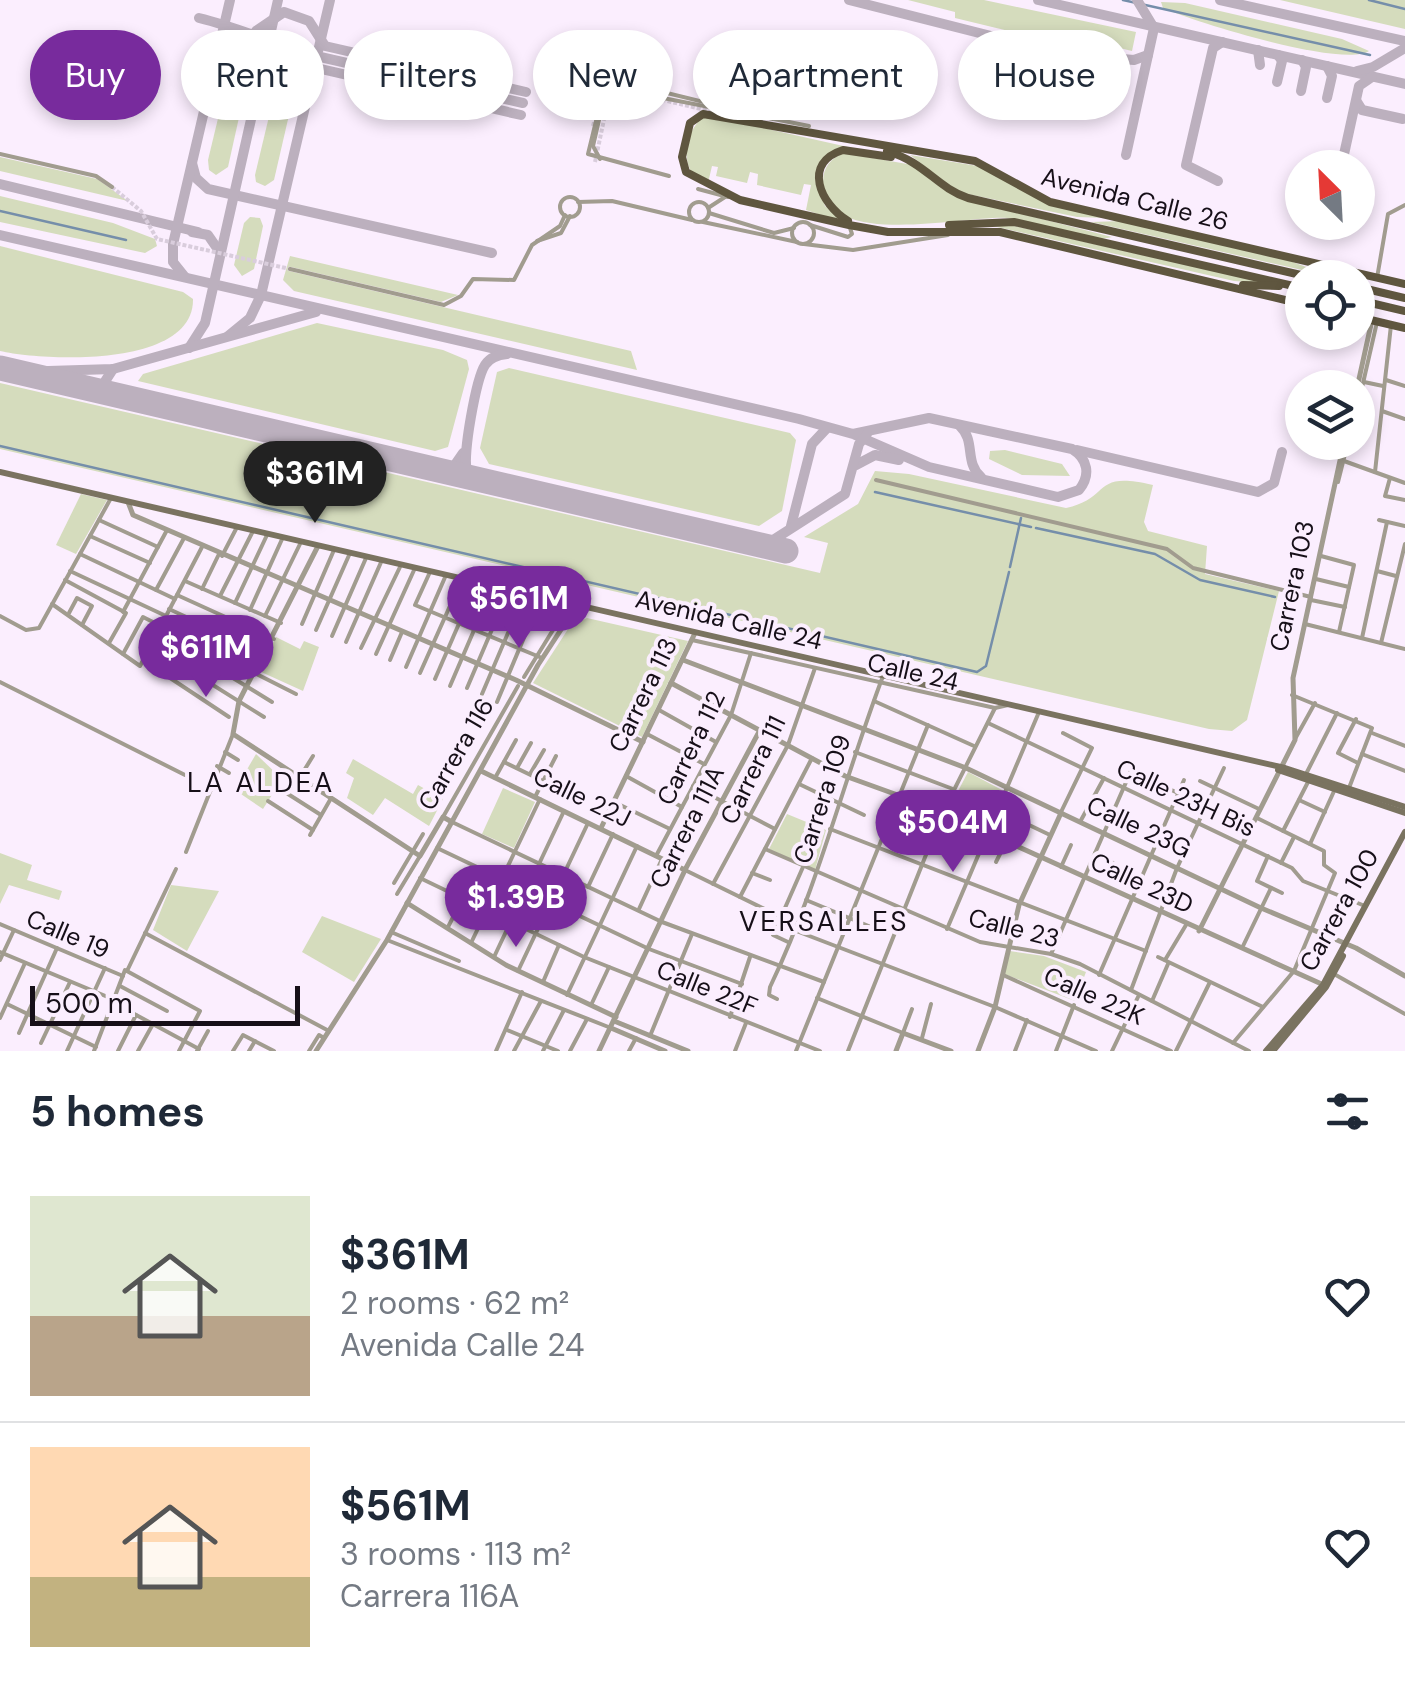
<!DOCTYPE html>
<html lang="en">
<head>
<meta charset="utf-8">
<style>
	body { margin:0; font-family:"DM Sans",sans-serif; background:#f6f6f7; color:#1f2937; height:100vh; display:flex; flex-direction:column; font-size:38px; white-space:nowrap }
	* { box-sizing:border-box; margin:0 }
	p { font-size:32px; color:#747a83 }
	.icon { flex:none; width:55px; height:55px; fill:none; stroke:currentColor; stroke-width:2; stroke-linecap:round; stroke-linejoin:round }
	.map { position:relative; height:1051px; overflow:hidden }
	.side { display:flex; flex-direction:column; background:#fff; flex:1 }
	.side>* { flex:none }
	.hud { position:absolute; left:30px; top:30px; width:1345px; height:90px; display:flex; gap:20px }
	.needle { width:65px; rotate:336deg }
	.buttons { position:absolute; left:1285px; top:150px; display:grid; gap:20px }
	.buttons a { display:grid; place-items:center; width:90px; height:90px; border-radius:50%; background:#fff; box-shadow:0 5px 15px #0003; font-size:50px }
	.scale { position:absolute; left:30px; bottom:25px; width:270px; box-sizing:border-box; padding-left:10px; border:5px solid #160f18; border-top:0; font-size:28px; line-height:35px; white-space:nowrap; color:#160f18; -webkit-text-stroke:8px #fbeefe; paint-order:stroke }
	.price { position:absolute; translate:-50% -85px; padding:0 22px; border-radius:35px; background:#782b9d; color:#fff; font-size:32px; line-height:65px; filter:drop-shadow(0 2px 5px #0008) }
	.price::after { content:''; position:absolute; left:50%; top:60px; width:30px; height:22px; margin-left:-15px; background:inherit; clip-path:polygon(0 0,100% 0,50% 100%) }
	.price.on { background:#222; color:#fff }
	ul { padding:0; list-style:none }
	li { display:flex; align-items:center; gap:30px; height:250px; padding:0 30px }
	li+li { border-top:2px solid #e0e1e3 }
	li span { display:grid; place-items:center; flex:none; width:280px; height:200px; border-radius:0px; color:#555 }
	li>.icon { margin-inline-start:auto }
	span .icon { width:120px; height:120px; fill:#fffc; stroke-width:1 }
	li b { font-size:42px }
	h2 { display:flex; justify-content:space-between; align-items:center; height:120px; padding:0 30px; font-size:42px }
	.chip { padding:0 35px; border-radius:45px; background:#fff; box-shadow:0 5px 15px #0003; font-size:35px; line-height:90px }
	.chip.on { background:#782b9d; color:#fff }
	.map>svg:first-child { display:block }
	.green { fill:#d5dcbd }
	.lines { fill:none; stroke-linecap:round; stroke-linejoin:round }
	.stream { stroke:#758eaa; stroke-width:2.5 }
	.taxiway { stroke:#bcb0be; stroke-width:10 }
	.runway { stroke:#bcb0be; stroke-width:25 }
	.minor-tunnel { stroke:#d9cddc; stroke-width:4; stroke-dasharray:4 2; stroke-linecap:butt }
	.minor { stroke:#a19c8f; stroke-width:4 }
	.tertiary { stroke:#a19c8f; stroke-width:5 }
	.secondary { stroke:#7a7360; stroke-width:6 }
	.primary { stroke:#5f563f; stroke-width:8 }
	.labels { text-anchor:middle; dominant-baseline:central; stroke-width:8; stroke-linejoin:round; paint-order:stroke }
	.street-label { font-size:25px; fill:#160f18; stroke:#fbeefe }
	.neighbourhood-label { font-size:28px; letter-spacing:2.5px; fill:#160f18; stroke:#fbeefe }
</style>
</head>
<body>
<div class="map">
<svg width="1405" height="1051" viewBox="0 0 1405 1051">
	<rect width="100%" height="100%" fill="#fbeefe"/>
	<!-- green -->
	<g class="green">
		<polygon points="908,0 984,0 1136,32 1132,51 1099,43 1084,49 955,18 955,12"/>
		<polygon points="1280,0 1405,0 1405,29"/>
		<path d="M1161 2 1185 3 1342 39 1369 51C1343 68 1194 22 1163 8Z"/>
		<polygon points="240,47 250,50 252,59 228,167 216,175 209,170 208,160 234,52"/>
		<polygon points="277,104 285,105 289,115 274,180 265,186 256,182 255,175 271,108"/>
		<path d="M705 115 848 147 836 149 816 179 825 206 848 224 806 210 811 185 804 184 801 195 757 185 758 174 750 172 747 183 716 176 718 167 712 166 708 183 693 175C680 155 687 130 705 115Z"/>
		<path d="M844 153 913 165 960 198 1112 237C1083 245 1039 221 1007 218 967 215 821 251 823 182 823 167 831 158 844 153Z"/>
		<polygon points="910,155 984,167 1043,202 1107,218 1077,217 958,192"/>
		<polygon points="0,157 97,179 128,201 0,171"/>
		<polygon points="0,196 113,223 155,239 157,246 145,253 0,222"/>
		<polygon points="250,217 260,218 263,226 254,269 242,276 234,265 244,223"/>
		<polygon points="1122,221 1282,258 1333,277 1091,222"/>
		<polygon points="984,224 1010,225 1271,284 1234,281"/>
		<path d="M0 246 183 292 193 299C194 368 44 361 0 351Z"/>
		<polygon points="290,256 458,295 441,302 291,267 289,271 631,351 637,370 294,291 283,280"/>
		<polygon points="317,323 443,350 467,360 469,369 448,447 435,451 138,381 143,374"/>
		<polygon points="509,368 790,433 796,440 782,511 759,526 489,464 480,448 497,372"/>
		<path d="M0 383 820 573 828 543 804 537 858 504 875 471 909 474 1066 508C1112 498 1091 470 1153 485L1144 522 1148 531 1207 546 1205 574 1279 591 1247 720 1232 731 1209 729 0 449Z"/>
		<polygon points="1005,450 1062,464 1070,476 1022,475 989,459 990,451"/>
		<polygon points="81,494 107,500 76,554 56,545"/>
		<polygon points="587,618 688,641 642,737 533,683 570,626"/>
		<polygon points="276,637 300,649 304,641 319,647 303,691 259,671"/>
		<polygon points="256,754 282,779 263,809 235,790"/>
		<polygon points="353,759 413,794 418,785 443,799 429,826 385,798 373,815 347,798 354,778 346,773"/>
		<polygon points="968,772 1004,791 987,830 947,812"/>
		<polygon points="503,788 535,802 514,848 482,834"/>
		<polygon points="787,814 826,830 815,870 769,849"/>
		<polygon points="0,853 32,865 27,880 62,891 59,900 9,885 0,904"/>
		<polygon points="171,885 219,891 187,951 153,930"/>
		<polygon points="322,916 381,939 354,982 302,952"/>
		<polygon points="1010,951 1044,956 1086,972 1075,1001 1004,974"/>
	</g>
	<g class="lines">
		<!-- stream -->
		<g class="stream">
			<polyline points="1123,0 1370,55"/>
			<polyline points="1369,0 1405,9"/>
			<polyline points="0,211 126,240"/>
			<polyline points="0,446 977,672 986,666 1009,572"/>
			<polyline points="875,492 1031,527"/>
			<polyline points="1036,528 1155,554 1200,580 1275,597"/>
			<polyline points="1010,567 1021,518"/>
		</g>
		<!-- taxiway -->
		<g class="taxiway">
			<polyline points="849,0 995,37"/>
			<polyline points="1038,0 1405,84"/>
			<polyline points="1220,0 1405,41"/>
			<path d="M199 18C241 28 276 45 316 56L523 103"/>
			<polyline points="256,31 284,12 309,21 325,46 526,92"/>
			<polyline points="1258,50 1260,65"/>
			<polyline points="1087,56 1134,60 1148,55"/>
			<polyline points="263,71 267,79 296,84 321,69 521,115"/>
			<polyline points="1357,71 1373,67 1405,48"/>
			<polyline points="1277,82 1282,61 1278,55"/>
			<polyline points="1301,91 1306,67 1302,60"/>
			<polyline points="1327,98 1332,76 1327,66"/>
			<polyline points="1357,102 1362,110 1403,119"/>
			<polyline points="1126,155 1154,28 1137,0"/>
			<polyline points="192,163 196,178 208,189 492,253"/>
			<polyline points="1341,168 1359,86 1372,77"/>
			<polyline points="1218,181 1186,165 1213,48 1222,42"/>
			<polyline points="0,184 198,232"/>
			<polyline points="192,232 208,235 219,251"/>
			<path d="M0 235 799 419 853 434 929 467 1058 497 1079 490C1091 475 1088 459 1072 449L929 418 853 434"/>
			<polyline points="185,277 173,262 173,244 230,0"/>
			<polyline points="228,336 250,318 261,295 330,0"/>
			<polyline points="189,348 205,323 278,0"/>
			<polyline points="113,369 104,383 118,395"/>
			<polyline points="16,372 113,369 316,312"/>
			<path d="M960 426C976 441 964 462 981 477"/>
			<polyline points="1077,450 1258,492 1274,483 1282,452"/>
			<polyline points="856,465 875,455 899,460"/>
			<polyline points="440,470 454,466 463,453"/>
			<path d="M479 479 467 470C462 457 476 379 485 365 490 357 498 355 507 354"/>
			<polyline points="791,526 812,444 827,428"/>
			<polyline points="755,543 770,542 845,494 859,444 867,434"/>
		</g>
		<!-- runway -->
		<polyline class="runway" points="0,368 786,551"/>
		<!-- minor-tunnel -->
		<g class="minor-tunnel">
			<polyline points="604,92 615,85 661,96"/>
			<polyline points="650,97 714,112"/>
			<polyline points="743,116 763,121"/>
			<polyline points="593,126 603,87"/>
			<polyline points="595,162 609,96 616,90"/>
			<polyline points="112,187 141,211 157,239 290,269"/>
		</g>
		<!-- minor -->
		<g class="minor">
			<polyline points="774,119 809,126"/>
			<polyline points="0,154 96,176 112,187"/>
			<polyline points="600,159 593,146 605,94 612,88 765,118"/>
			<polyline points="669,176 588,154 605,84 618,81 773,119"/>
			<polyline points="698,189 728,197"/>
			<circle cx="570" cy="207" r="10"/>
			<circle cx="699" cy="212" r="10"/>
			<polyline points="578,202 612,201 692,220"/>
			<polyline points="708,208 725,197"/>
			<polyline points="709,213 774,233 794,228"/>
			<polyline points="703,222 797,242"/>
			<circle cx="803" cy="233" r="11"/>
			<polyline points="810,225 848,237 852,234 849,225"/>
			<polyline points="537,241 561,233 570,216"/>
			<polyline points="804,244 853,250 948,235"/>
			<polyline points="290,269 444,305 461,296 473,279 514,280 532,245 560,226 565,215"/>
			<polyline points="1377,278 1388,214 1405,205"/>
			<polyline points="1386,380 1405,386"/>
			<polyline points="1364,382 1383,386"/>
			<polyline points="1358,405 1377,322"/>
			<polyline points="1382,411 1405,419"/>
			<polyline points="1344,461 1405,483"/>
			<polyline points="1375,472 1391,325"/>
			<polyline points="1390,478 1385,496 1405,500"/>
			<polyline points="876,480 1167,549 1193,568 1311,597"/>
			<polyline points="1338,482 1348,442"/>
			<polyline points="99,520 158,547"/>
			<polyline points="1379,520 1405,526"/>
			<polyline points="90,536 150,563"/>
			<polyline points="80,554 175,599"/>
			<polyline points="222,556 236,529"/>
			<polyline points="1321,556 1354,565 1339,632"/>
			<polyline points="70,571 166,616"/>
			<polyline points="1377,571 1396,576"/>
			<polyline points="430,572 415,605 542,658"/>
			<polyline points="1316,579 1349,587"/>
			<polyline points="65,580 126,613 109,643"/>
			<polyline points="185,581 281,623"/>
			<polyline points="202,589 219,554"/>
			<polyline points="156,590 184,538"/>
			<polyline points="177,595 274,639"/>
			<polyline points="220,596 253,531"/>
			<polyline points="1311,600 1345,607"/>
			<polyline points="235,603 267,535"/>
			<polyline points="52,604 140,666 202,547"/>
			<polyline points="169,609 266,654"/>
			<polyline points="250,610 283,537"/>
			<polyline points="123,612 167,530"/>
			<polyline points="69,613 77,598 92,606 82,625"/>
			<polyline points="0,616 26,630 39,628 111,498"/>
			<polyline points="265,616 300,544"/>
			<polyline points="302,624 334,550"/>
			<polyline points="1305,624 1405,649"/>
			<polyline points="316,630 350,553"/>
			<polyline points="332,636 366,558"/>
			<polyline points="1362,638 1387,522"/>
			<polyline points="692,640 995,708 1008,705"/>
			<polyline points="346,642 382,560"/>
			<polyline points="1381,643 1405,544"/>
			<polyline points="361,648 400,567"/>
			<polyline points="123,654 143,617 296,694"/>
			<polyline points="376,654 415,568"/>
			<polyline points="165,655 264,717"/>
			<polyline points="143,660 229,717"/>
			<polyline points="390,660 402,632"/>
			<polyline points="181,665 193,640"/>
			<polyline points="215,667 272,702"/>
			<polyline points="406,667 446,575"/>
			<polyline points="158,669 177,634"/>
			<polyline points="420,673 462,579"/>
			<polyline points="524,677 569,604"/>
			<polyline points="435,679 477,582"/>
			<polyline points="207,681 240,624"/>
			<polyline points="0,682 185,775"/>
			<polyline points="450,686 493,586"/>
			<polyline points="467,688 508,592"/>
			<polyline points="482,694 525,593"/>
			<polyline points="1292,695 1372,728 1349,788"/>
			<polyline points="874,701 974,746"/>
			<polyline points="497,702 541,597"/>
			<polyline points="659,710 716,742"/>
			<polyline points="1356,719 1338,753 1358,763"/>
			<polyline points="988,723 1292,868 1303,881 1365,906"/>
			<polyline points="1372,733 1405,746"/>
			<polyline points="647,734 704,764"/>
			<polyline points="1295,739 1315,703"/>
			<polyline points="225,752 238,760"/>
			<polyline points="855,752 953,789"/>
			<polyline points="1362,754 1405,771"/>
			<polyline points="504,762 543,781"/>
			<polyline points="217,766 229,773"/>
			<polyline points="517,768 531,743"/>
			<polyline points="1132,772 1178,793"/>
			<polyline points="530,774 544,750"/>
			<polyline points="1306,774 1337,713"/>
			<polyline points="626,776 682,807"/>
			<polyline points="300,777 313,756"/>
			<polyline points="495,778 516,740"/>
			<polyline points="1200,781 1259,809"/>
			<polyline points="799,784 864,815"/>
			<polyline points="693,786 775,829"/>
			<polyline points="277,787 321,815"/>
			<polyline points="535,797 556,756"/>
			<polyline points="1299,800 1325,812"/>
			<polyline points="268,801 313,830"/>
			<polyline points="614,802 670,829"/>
			<polyline points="1061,812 1092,748 1063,733"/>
			<polyline points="443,817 518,686"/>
			<polyline points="452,822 662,922 824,982"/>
			<polyline points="1080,822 1104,778"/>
			<polyline points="1027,824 1050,835"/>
			<polyline points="830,829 1146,951"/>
			<polyline points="1283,831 1308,782"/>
			<polyline points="310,835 330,800"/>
			<polyline points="1310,844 1335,789"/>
			<polyline points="437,848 649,949 742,984"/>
			<polyline points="765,849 980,942 1051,954 1080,964 1249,1051"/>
			<polyline points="186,852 233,734"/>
			<polyline points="1095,853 1113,863"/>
			<polyline points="656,856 731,715 751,653"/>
			<polyline points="1268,856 1257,881 1282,893"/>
			<polyline points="996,862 1006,842"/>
			<polyline points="1281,863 1294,837"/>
			<polyline points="539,864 564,811"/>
			<polyline points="1061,867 1071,845"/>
			<polyline points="687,871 781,917"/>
			<polyline points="752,873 770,880"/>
			<polyline points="420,878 584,957 820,1051"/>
			<polyline points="394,883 423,834"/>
			<polyline points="713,884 788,745 815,668"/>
			<polyline points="588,887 613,834"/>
			<polyline points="397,894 420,856"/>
			<polyline points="740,897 812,758"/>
			<polyline points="806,900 871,927"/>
			<polyline points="639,909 662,859"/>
			<polyline points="781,917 803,867"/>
			<polyline points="0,924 123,976"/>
			<polyline points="778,924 995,1007 1096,1051"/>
			<polyline points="777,926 773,935 788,942"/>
			<polyline points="448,927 462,900"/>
			<polyline points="947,929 1039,712"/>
			<polyline points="391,932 459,961"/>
			<polyline points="145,933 329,1031"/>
			<polyline points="387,940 611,1028"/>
			<polyline points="471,943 540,799"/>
			<polyline points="1243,946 1271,888"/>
			<polyline points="0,952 115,1000"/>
			<polyline points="1051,954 1134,764"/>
			<polyline points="494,957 511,921"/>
			<polyline points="1158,957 1263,1007"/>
			<polyline points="0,960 14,930"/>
			<polyline points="1165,960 1186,925"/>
			<polyline points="127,971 176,869"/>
			<polyline points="518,971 588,823"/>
			<polyline points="1334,974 1405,1014"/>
			<polyline points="1003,975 1171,1051"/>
			<polyline points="1099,975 1184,780"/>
			<polyline points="543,982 559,945"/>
			<polyline points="120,986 167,1011"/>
			<polyline points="1131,990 1177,868 1224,768"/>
			<polyline points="567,995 637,846"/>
			<polyline points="817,998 903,1033 912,1009"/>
			<path d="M777 999 769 995 770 987C818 887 844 779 883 676"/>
			<polyline points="1152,1001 1168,964"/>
			<polyline points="114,1003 199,1049"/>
			<polyline points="592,1003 609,967"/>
			<polyline points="7,1004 96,1047"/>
			<polyline points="730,1017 750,957"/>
			<polyline points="0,1018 25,963"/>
			<polyline points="507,1030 558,1051"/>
			<polyline points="19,1033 57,948"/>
			<polyline points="650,1036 692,934"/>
			<polyline points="922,1038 931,1004"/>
			<polyline points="41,1043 70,982"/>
			<polyline points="1233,1043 1294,971 1335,873 1324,865 1324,851 1257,818"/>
			<polyline points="67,1051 105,968"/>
			<polyline points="94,1051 125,970 200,1011 179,1051"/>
			<polyline points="118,1051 136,1015"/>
			<polyline points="138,1051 153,1024"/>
			<polyline points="197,1051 208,1031"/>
			<polyline points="233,1051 243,1035 274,1051"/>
			<polyline points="249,1051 255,1041"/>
			<polyline points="309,1051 319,1035 324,1038"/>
			<polyline points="496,1051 522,992"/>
			<polyline points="514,1051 541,1001"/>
			<polyline points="543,1051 564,1010"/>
			<polyline points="570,1051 587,1019"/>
			<polyline points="629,1051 636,1038"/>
			<polyline points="735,1051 746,1023"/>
			<polyline points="796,1051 928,725"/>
			<polyline points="848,1051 943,812 995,708"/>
			<polyline points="1015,1051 1027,1020"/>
			<polyline points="1056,1051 1074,1005"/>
			<polyline points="1112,1051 1138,997"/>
			<polyline points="1176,1051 1209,984"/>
		</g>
		<!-- tertiary -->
		<g class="tertiary">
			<polyline points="1357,388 1372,320"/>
			<polyline points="128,502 133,515 516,680 643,742"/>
			<polyline points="318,546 239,701 233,734 420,856 443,817 452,822"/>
			<polyline points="683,660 966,768 1261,908 1356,948 1405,976"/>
			<polyline points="671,683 845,776 928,806 1326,986"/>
			<polyline points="481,771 685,870"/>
			<polyline points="601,828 695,633"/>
			<polyline points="407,903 506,965 616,1017"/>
			<polyline points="1199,931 1295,740 1293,678 1344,442"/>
			<polyline points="614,1021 688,1051"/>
			<polyline points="611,1028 665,1051"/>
			<polyline points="316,1051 387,940 538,665 577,605"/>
			<polyline points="599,1051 686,868 760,730"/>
			<polyline points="896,1051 903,1033 951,1051"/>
			<polyline points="978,1051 995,1007 1019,905 1061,813"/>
		</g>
		<!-- secondary -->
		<g class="secondary">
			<polyline points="0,472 1285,768 1405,807"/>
			<polyline points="1278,770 1405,813"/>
			<polyline points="1266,1051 1323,985 1405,832"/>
			<polyline points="1273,1051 1326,987 1343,956"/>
		</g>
		<!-- primary -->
		<g class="primary">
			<path d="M887 151C926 163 936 187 968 198L1314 278"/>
			<path d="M848 221C820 204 802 163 843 150L891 157"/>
			<polyline points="949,225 1014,222 1302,288"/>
			<polyline points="1320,267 1338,278"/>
			<polyline points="1243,285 1279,286"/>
			<polyline points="1358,287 1405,298"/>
			<polyline points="1358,300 1405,311"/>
			<polyline points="1302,304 1000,232 888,232 849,225 740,200 686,172 682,157 690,123 703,114 975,161 1050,202 1405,284"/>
			<polyline points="1358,317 1405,328"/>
		</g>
	</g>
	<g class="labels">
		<!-- street labels -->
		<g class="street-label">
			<text transform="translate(1135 199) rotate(14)">Avenida Calle 26</text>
			<text transform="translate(1292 586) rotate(-78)">Carrera 103</text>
			<text transform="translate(729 620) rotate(13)">Avenida Calle 24</text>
			<text transform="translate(913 672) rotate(13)">Calle 24</text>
			<text transform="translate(643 695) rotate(-64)">Carrera 113</text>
			<text transform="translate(691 748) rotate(-64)">Carrera 112</text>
			<text transform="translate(456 754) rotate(-60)">Carrera 116</text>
			<text transform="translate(753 770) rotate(-64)">Carrera 111</text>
			<text transform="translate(582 797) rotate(26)">Calle 22J</text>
			<text transform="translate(1186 798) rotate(25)">Calle 23H Bis</text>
			<text transform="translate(822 799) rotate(-72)">Carrera 109</text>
			<text transform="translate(687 827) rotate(-63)">Carrera 111A</text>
			<text transform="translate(1139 827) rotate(25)">Calle 23G</text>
			<text transform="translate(1142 883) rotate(25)">Calle 23D</text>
			<text transform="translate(1339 910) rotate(-61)">Carrera 100</text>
			<text transform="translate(1014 928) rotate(14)">Calle 23</text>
			<text transform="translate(68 934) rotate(23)">Calle 19</text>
			<text transform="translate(707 988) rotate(22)">Calle 22F</text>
			<text transform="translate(1094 996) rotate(24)">Calle 22K</text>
		</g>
		<!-- neighbourhood labels -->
		<g class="neighbourhood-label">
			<text x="261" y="782">LA ALDEA</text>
			<text x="824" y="921">VERSALLES</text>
		</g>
	</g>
</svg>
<div class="buttons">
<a><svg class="needle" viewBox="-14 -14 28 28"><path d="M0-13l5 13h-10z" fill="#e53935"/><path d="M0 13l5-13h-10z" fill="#747a83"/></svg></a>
<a><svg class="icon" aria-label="locate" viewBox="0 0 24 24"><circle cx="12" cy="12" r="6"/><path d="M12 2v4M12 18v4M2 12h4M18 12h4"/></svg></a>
<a><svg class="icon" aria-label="layers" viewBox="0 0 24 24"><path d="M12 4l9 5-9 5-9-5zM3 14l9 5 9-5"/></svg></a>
</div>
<div class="scale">500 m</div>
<b class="price on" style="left:315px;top:526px">$361M</b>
<b class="price" style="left:519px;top:651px">$561M</b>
<b class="price" style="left:206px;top:700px">$611M</b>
<b class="price" style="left:953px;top:875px">$504M</b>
<b class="price" style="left:516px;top:950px">$1.39B</b>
<div class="hud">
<a class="chip on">Buy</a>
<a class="chip">Rent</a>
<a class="chip">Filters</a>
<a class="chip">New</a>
<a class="chip">Apartment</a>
<a class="chip">House</a>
</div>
</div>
<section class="side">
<h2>5 homes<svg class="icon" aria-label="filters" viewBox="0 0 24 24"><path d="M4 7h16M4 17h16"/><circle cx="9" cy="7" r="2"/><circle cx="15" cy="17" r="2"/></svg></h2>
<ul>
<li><span style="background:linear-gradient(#dfe7d0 60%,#b9a48a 0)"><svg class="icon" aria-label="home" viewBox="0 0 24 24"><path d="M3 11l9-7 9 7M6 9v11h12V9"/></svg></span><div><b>$361M</b><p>2 rooms · 62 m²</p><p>Avenida Calle 24</p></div><svg class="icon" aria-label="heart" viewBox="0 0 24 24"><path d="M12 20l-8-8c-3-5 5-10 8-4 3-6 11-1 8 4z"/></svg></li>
<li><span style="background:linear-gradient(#ffd9b3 65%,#c2b280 0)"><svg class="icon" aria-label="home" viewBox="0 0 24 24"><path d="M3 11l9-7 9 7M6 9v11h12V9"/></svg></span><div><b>$561M</b><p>3 rooms · 113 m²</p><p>Carrera 116A</p></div><svg class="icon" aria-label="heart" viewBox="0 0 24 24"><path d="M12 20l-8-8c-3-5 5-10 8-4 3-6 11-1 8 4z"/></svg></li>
</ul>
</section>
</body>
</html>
